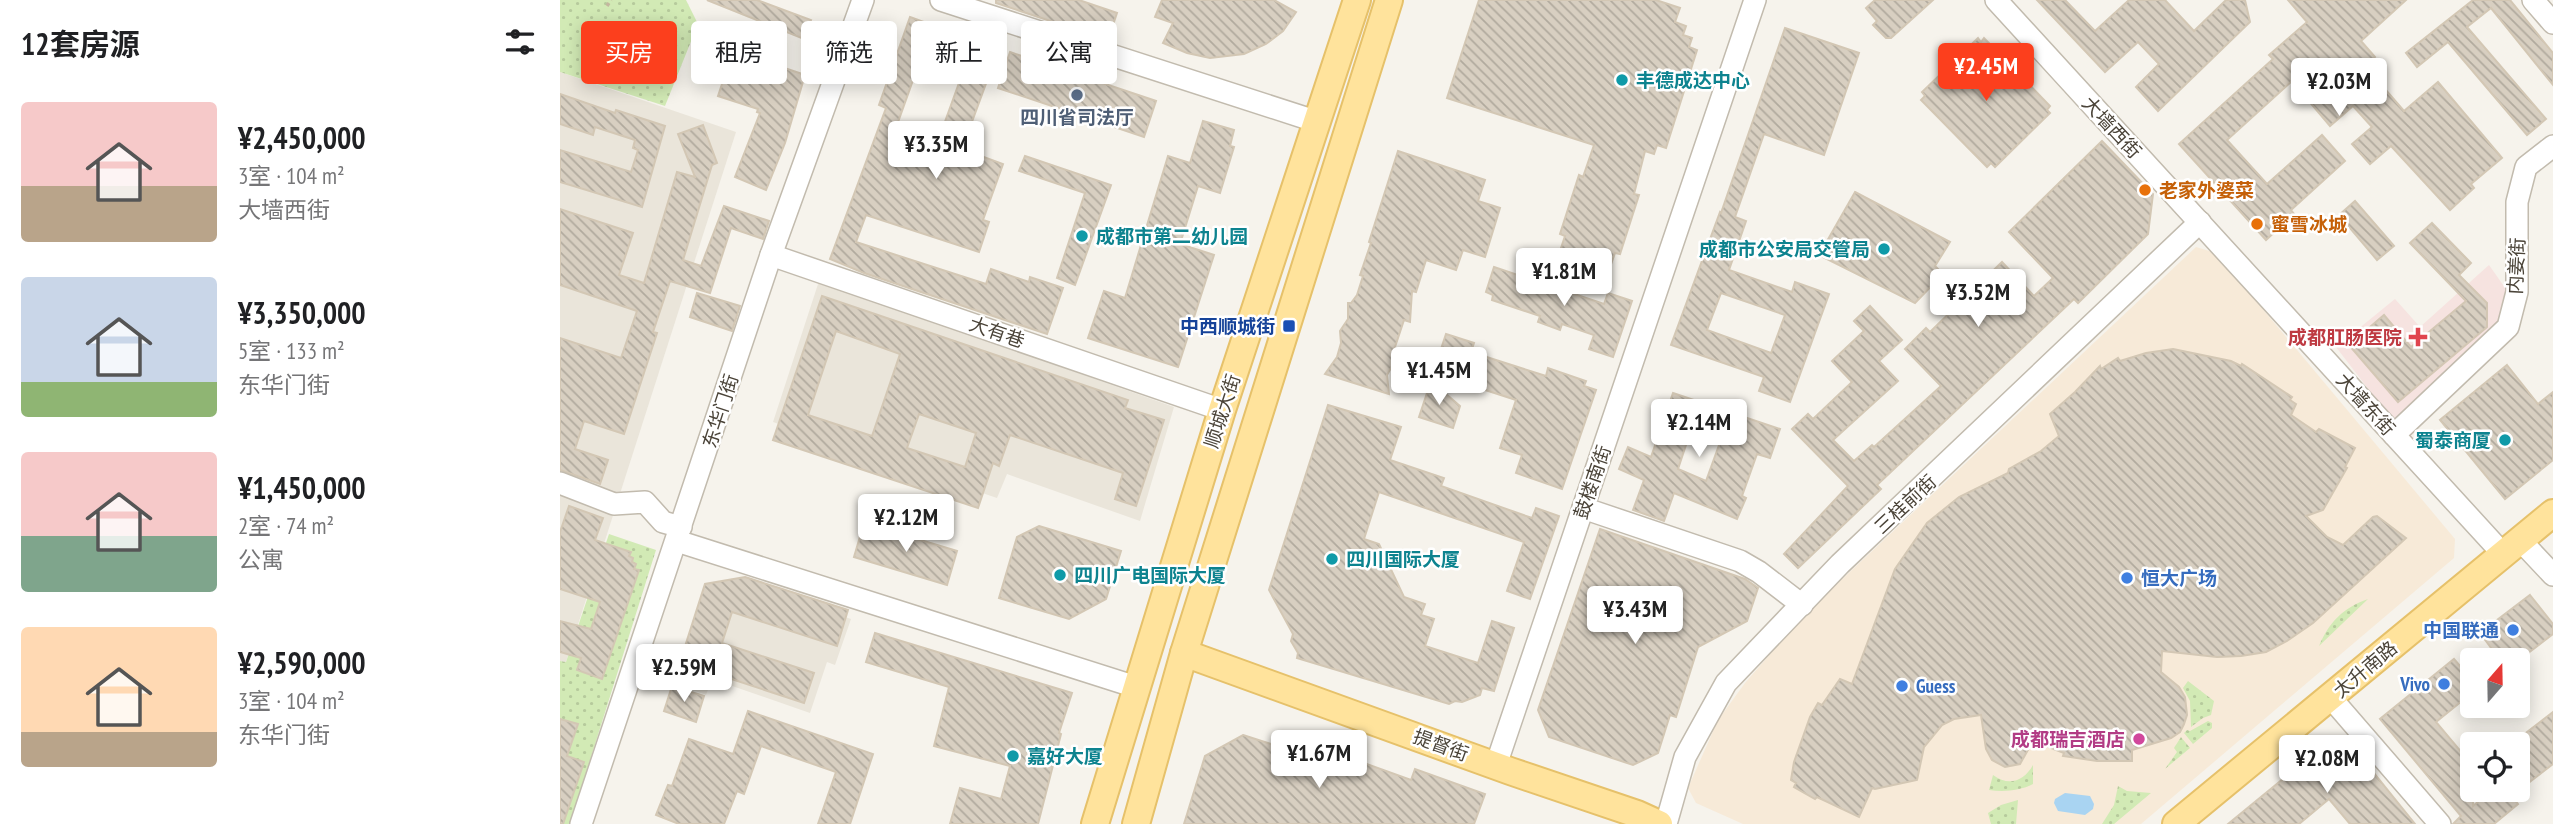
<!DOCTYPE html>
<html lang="zh">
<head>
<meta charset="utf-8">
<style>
	body { margin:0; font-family:"PT Sans Narrow","Noto Sans SC",sans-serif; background:#f2f2f2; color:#202124; height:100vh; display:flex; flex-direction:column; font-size:26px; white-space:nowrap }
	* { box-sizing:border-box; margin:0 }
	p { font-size:23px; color:#757577 }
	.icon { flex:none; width:38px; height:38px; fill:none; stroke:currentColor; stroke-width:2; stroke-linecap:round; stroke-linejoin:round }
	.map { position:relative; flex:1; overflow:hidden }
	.side { display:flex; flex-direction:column; background:#fff; width:560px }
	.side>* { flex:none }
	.top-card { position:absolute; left:21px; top:21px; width:665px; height:63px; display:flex; gap:14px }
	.needle { width:46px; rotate:20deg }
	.tools { position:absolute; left:1900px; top:648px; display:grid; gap:14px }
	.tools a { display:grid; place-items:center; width:70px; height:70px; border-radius:7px; background:#fff; box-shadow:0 4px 18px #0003; font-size:35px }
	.price { position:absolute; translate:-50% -60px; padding:0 16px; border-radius:7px; background:#fff; color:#222; font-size:23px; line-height:46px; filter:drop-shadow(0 2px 4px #0008) }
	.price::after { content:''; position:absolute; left:50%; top:42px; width:21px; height:16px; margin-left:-10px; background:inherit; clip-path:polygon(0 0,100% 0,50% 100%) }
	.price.selected { background:#fc3f1d; color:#fff }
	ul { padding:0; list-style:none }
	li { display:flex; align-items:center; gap:21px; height:175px; padding:0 21px }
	li span { display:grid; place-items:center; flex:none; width:196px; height:140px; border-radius:7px; color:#555 }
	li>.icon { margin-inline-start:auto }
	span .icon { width:84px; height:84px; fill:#fffc; stroke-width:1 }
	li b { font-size:30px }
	h2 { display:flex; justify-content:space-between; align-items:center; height:84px; padding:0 21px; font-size:30px }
	.tag { padding:0 24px; border-radius:7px; background:#fff; box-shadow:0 4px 18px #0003; font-size:24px; line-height:63px }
	.tag.selected { background:#fc3f1d; color:#fff }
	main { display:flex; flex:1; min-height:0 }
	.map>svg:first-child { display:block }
	.residential { fill:#eae5da }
	.commercial { fill:#f7ead8 }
	.medical { fill:#f6e3e0 }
	.green { fill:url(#green-dots) }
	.water { fill:#a9d4f2 }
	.building { fill:url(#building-back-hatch); stroke:#d3c7b4; stroke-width:2; fill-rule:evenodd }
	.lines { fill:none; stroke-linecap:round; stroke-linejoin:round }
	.minor-casing { stroke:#c2bbae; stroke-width:24 }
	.major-casing { stroke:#e6c16a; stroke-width:30 }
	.path { stroke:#c4b79f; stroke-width:3.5; stroke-dasharray:3.5 3.5; stroke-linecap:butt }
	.minor { stroke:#fff; stroke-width:21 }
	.major { stroke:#ffe39c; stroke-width:26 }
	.culture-dot { fill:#0f9aa8; stroke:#fff; stroke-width:2.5 }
	.service-dot { fill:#5c6f8a; stroke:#fff; stroke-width:2.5 }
	.food-dot { fill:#e8710a; stroke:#fff; stroke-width:2.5 }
	.transit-dot { fill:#1a4fb4; stroke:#fff; stroke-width:2.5 }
	.health-dot { fill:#e0444e; stroke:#fff; stroke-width:2.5 }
	.shop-dot { fill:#3f7fe0; stroke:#fff; stroke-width:2.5 }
	.hotel-dot { fill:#d1479c; stroke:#fff; stroke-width:2.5 }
	.labels { text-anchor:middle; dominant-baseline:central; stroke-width:5; stroke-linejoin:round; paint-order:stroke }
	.culture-label { font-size:19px; font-weight:bold; fill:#0d838f; stroke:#fff; text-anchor:start }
	.service-label { font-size:19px; font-weight:bold; fill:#4e5e75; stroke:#fff }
	.street-label { font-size:19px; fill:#4b4439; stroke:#fff }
	.food-label { font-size:19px; font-weight:bold; fill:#c56008; stroke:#fff; text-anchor:start }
	.transit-label { font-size:19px; font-weight:bold; fill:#164399; stroke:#fff; text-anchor:end }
	.health-label { font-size:19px; font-weight:bold; fill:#be3a42; stroke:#fff; text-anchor:end }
	.shop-label { font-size:19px; font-weight:bold; fill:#366cbe; stroke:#fff; text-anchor:start }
	.hotel-label { font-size:19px; font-weight:bold; fill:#b23c85; stroke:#fff; text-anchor:end }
</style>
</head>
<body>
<main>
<section class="side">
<h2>12套房源<svg class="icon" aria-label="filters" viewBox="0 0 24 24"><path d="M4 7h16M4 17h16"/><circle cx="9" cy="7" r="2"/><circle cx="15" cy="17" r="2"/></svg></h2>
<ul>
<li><span style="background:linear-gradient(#f6c9c9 60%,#b9a48a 0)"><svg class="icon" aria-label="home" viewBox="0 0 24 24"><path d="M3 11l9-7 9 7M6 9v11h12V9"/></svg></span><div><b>¥2,450,000</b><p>3室 · 104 m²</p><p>大墙西街</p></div></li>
<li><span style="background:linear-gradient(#c9d6e8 75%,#8fb573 0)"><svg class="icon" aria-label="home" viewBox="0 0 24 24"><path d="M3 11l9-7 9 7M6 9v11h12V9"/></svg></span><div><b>¥3,350,000</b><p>5室 · 133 m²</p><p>东华门街</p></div></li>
<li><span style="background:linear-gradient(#f6c9c9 60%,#7fa58c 0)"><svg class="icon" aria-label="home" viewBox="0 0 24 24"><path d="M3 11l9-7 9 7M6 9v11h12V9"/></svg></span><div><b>¥1,450,000</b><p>2室 · 74 m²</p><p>公寓</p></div></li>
<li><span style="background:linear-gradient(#ffd9b3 75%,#b9a48a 0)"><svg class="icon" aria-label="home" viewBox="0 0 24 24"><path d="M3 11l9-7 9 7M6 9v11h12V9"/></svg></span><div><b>¥2,590,000</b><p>3室 · 104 m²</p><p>东华门街</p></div></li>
</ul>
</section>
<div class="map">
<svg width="1993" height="824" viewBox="0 0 1993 824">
	<defs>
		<pattern id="green-dots" width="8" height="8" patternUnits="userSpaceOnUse" patternTransform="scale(1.75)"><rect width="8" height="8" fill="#d2eab5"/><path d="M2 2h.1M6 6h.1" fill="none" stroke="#b6ca9c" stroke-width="1.8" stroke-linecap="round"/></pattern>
		<pattern id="building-back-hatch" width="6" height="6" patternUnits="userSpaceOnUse" patternTransform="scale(1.75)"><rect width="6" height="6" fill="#d8cfc1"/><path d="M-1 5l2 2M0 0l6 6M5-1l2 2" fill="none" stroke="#b1aa9e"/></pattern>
	</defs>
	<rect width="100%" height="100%" fill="#f6f3ec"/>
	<!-- residential -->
	<g class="residential">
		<polygon points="0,72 176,132 6,662 0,661"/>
		<polygon points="259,281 614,407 580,521 447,474 437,498 213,422"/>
		<polygon points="176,580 291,619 275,665 267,662 250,713 152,679 146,695 113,683 141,597"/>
	</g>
	<!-- commercial -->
	<polygon class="commercial" points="1636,247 1656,253 1895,539 1894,558 1581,824 1183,824 1136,803 1128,788 1158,720 1185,683 1245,614"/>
	<!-- medical -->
	<polygon class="medical" points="1929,265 1948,292 1941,326 1833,421 1776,347 1835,299 1860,327"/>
	<!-- green -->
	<g class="green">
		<polygon points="0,0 126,0 138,24 105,106 0,72"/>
		<polygon points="49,534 96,550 10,824 0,824 0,661 6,662"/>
		<path d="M1808 599 1759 646C1769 622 1783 608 1808 599Z"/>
		<polygon points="1628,681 1654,701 1651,715 1643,718 1631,727 1630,701 1623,688"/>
		<polygon points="1648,721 1652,723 1652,728 1633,744 1624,733 1627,730 1630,731"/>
		<polygon points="1621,737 1630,748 1605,769 1617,752 1614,748"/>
		<path d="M1473 765V784C1460 791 1443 792 1429 790L1433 775C1449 787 1464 781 1473 765Z"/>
		<polygon points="1558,786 1567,791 1591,793 1554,824 1542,824 1554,805"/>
		<polygon points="1458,800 1456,824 1431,824 1428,813 1441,805"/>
	</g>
	<!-- water -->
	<polygon class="water" points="1505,793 1530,796 1534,804 1533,809 1525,815 1498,811 1494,803 1495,799"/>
	<!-- building -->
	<g class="building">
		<polygon points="147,0 197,0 251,20 244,39"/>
		<polygon points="436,0 519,0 557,13 548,40 436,3"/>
		<polygon points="602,0 714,0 736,12 723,31 706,44 684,54 650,58 627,53 603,43 613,23 595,17"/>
		<polygon points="919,0 1096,0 1120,8 1115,22 1126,26 1123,35 1132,38 1129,47 1137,50 1106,148 1097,145 1094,154 1085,151 1074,194 1079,195 1060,254 1055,253 1050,267 1000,251 1005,236 1000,234 1019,175 1023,177 1034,145 887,98"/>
		<polygon points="1315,0 1373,0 1331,38 1326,38 1313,25 1317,21 1306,8"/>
		<polygon points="1477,0 1505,0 1535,31 1569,0 1605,0 1634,31 1666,0 1685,0 1690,22 1598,111 1576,87 1599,64 1578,42 1545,72"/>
		<polygon points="1728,0 1846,0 1801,41 1815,57 1805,66 1844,111 1878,82 1942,158 1911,184 1914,188 1890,210 1831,146 1810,164 1792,144 1812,127 1793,106 1770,126 1732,81 1667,140 1707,184 1762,135 1785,161 1731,210 1734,214 1706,240 1619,144 1713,59 1709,55 1747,22"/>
		<polygon points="1913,0 1950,0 1993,53 1993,85 1931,8 1907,27 1986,119 1967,135 1888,42 1857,67 1846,53"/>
		<path d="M350 17 416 41 404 69 428 78 402 149 443 164 423 220 429 222 419 252 306 215 296 242 426 284 431 269 469 282 470 277 503 288 487 334 304 273 270 259 326 108 319 105ZM362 55 404 69 378 141 337 125Z"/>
		<path d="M1225 28 1299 53 1264 155 1204 134 1175 217 1186 221 1169 270 1232 292 1235 282 1269 294 1230 402 1199 391 1204 377 1111 345 1160 212 1161 213ZM1161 293 1225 315 1211 353 1147 330Z"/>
		<polygon points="1418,38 1421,42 1424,38 1490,106 1487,110 1490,113 1435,167 1431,163 1427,167 1361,100 1365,96 1362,92"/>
		<polygon points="450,52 596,101 584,137 438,88"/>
		<polygon points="169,63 209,76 213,64 245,75 225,143 206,190 175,177 200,113 197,112 198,109 158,96"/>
		<polygon points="0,94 55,113 56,110 105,126 82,207 0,182 0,150 71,172 78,150 73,148 75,140 35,127 33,135 0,124"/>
		<polygon points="643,121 674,130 670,146 674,147 660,193 638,186 620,244 654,255 618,367 528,338 544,291 565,298 608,156 630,163"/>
		<polygon points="143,125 157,163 152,165 123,260 141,266 164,206 209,221 203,239 171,228 150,293 110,281 93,332 97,333 64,434 24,421 15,449 48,460 40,484 0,470 0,338 61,358 77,311 0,285 0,209 73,233 59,275 84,283 117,172 135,177 118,134"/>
		<polygon points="1542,141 1593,194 1588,234 1518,303 1514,299 1317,485 1321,489 1238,568 1224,554 1288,486 1232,429 1248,414 1253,419 1292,382 1272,361 1304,331 1294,321 1310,306 1342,340 1319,361 1338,381 1273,440 1294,461 1312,445 1314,447 1381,386 1345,349 1366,328 1370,332 1442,262 1474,296 1493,278 1449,232"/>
		<polygon points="838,151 925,180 918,201 940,208 925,257 903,250 896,270 866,260 856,292 852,291 850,322 844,320 833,353 839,354 827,375 829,394 765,374 777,357 781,343 780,331 788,319 788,303 791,303 797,295 803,276 800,275 811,243 809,242"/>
		<polygon points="465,156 551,185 515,285 497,278 525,193 459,171"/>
		<polygon points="1295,192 1390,242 1375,266 1383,274 1355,303 1259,255"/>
		<polygon points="1795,201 1834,246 1817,260 1779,215"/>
		<polygon points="1872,223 1911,263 1899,275 1927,303 1927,327 1838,402 1789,345 1824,315 1851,347 1906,301 1850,243"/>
		<polygon points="934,267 1044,304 1048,293 1072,301 1053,357 1029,349 1034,335 1002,324 1000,330 978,322 980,316 932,300 933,295 926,292"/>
		<polygon points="137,293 180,306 172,331 130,317"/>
		<path d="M262 296 568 400 565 408 604 420 576 506 555 499 563 473 450 435 439 466 433 463 418 508 213 440ZM276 331 340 354 312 436 248 415ZM359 414 416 433 405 467 347 448Z"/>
		<polygon points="886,334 914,343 911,352 986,376 988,368 1026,381 1024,386 1036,390 1002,489 956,473 962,455 940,448 956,400 873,373"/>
		<polygon points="1613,349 1671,361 1681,366 1682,364 1732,397 1730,400 1736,404 1731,415 1756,432 1759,429 1795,448 1785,467 1787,468 1763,510 1746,516 1767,537 1783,545 1813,517 1817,516 1846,538 1753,623 1727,641 1706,652 1681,656 1657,657 1602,651 1601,672 1619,687 1625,697 1627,715 1624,724 1620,732 1611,738 1572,750 1572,761 1537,761 1503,756 1504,753 1473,741 1460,764 1445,767 1432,760 1426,749 1421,715 1394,719 1382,725 1364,747 1357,780 1315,789 1312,788 1299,817 1257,797 1255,799 1234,787 1236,783 1231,780 1234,762 1250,717 1258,703 1262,705 1280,679 1292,684 1335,569 1367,523 1399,497 1448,473 1449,469 1481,451 1499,436 1490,414 1515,392 1540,366 1541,369 1558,358 1560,361 1586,353"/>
		<polygon points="1947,365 1978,404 1993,392 1993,460 1945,499 1880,420"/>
		<polygon points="871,381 900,406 893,428 859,417"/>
		<path d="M1113 393 1220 429 1210 458 1197 454 1182 496 1186 498 1177 519 1114 493 1104 521 1073 510 1084 480 1059 469 1068 447 1091 457ZM1133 424 1163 434 1146 481 1118 469Z"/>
		<polygon points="768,405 841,427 830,460 884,478 881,486 972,518 976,508 999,516 970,599 947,591 964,542 819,492 804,539 819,544 844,597 865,604 861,615 874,619 865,646 918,663 932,621 954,628 934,691 922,688 920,695 902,702 895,701 889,704 737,658 738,653 731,641 733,634 709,590"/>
		<polygon points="9,506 43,518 35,540 71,552 69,556 73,558 72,562 76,564 74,569 79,570 42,679 17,670 21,658 0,652 0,621 31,629 40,602 0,589 0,532"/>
		<polygon points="304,523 397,551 387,585 294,557"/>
		<polygon points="479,526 561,551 546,599 509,619 439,598 457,537"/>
		<polygon points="1040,529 1185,579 1198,588 1187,621 1138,647 1116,717 1110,715 1098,753 1073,765 989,737 978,710"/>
		<polygon points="185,577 288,610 277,646 172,612 162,643 254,673 244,703 120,662 145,584"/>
		<polygon points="1970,595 1993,624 1993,634 1959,660 1940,660 1920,633"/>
		<polygon points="315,633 512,693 499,733 501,734 478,824 390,824 400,788 441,799 450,766 374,746 389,687 306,662"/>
		<polygon points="1894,659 1913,681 1913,692 1876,722 1913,766 1913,806 1933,789 1946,789 1958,804 1934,824 1893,824 1901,816 1820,719"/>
		<polygon points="112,686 144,696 136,722 104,711"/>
		<polygon points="188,711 313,754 290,824 258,824 276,772 201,746 184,794 177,791 164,824 119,824 96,815 108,785 112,786 129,739 173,754"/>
		<polygon points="1993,712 1993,764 1958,791 1958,739"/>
		<polygon points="0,719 18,724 7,756 24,762 3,824 0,824"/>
		<polygon points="683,735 742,754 748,736 770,744 768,750 851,780 855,769 925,794 914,824 624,824 645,756"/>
		<polygon points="1756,752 1801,757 1855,824 1790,824 1769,799 1739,824 1668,824"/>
	</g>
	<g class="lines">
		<!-- minor casing -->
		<g class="minor-casing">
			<g id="minor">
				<polyline points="381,0 758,122"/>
				<polyline points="1436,0 1943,554"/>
				<polyline points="1973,0 1993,23"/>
				<polyline points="211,255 662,410"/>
				<polyline points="1834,435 1948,327 1957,292 1957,202 1966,167 1993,146"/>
				<polyline points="0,483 54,504 85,502 103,522 121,527"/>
				<polyline points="1023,508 1180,561 1199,572 1242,605"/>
				<polyline points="1960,540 1993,575"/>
				<polyline points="117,541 576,687"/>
				<polyline points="1771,698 1880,824"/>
				<polyline points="936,765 1195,0"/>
				<polyline points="21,824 211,255 303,0"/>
				<polyline points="1106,824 1125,757 1166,683 1280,564 1640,222"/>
			</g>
		</g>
		<!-- major casing -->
		<g class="major-casing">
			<g id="major">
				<polyline points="624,653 950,771 1077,814 1099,824"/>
				<polyline points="535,824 662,410 797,0"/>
				<polyline points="576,824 624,653 829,0"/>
				<polyline points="1616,824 1993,513"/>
			</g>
		</g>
		<!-- path -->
		<polyline class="path" points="47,6 51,0"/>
		<!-- minor -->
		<use href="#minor" class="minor"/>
		<!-- major -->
		<use href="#major" class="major"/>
	</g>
	<!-- markers -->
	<g class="culture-dot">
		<circle cx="1062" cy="80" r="7"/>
		<circle cx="522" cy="236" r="7"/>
		<circle cx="1324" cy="249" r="7"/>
		<circle cx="1945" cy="440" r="7"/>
		<circle cx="772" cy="559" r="7"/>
		<circle cx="500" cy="575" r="7"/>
		<circle cx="453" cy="756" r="7"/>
	</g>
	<circle class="service-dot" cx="517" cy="95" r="7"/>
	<g class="food-dot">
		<circle cx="1585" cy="190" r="7"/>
		<circle cx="1697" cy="224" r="7"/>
	</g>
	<rect class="transit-dot" x="722" y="319" width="14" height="14" rx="3.5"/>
	<path class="health-dot" d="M1854.5 326.5h7v7h7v7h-7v7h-7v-7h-7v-7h7z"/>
	<g class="shop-dot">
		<circle cx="1567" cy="578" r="7"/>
		<circle cx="1953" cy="630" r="7"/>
		<circle cx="1884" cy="684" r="7"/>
		<circle cx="1342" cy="686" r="7"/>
	</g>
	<circle class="hotel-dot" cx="1579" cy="739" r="7"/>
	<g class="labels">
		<!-- culture labels -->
		<g class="culture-label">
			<text x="1076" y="80">丰德成达中心</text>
			<text x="536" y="236">成都市第二幼儿园</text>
			<text x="1310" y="249" text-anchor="end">成都市公安局交管局</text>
			<text x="1931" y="440" text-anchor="end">蜀泰商厦</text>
			<text x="786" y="559">四川国际大厦</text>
			<text x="514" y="575">四川广电国际大厦</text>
			<text x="467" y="756">嘉好大厦</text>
		</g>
		<!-- service labels -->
		<g class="service-label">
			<text x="517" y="117">四川省司法厅</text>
		</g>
		<!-- street labels -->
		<g class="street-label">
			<text transform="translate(1552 127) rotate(47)">大墙西街</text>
			<text transform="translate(1956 266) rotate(-87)">内姜街</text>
			<text transform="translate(437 332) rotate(19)">大有巷</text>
			<text transform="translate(1806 404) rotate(48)">大墙东街</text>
			<text transform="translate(160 411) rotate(-72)">东华门街</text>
			<text transform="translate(662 411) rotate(-72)">顺城大街</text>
			<text transform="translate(1032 482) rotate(-71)">鼓楼南街</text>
			<text transform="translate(1345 504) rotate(-43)">三桂前街</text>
			<text transform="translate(1805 669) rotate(-40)">太升南路</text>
			<text transform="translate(881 745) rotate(20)">提督街</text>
		</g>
		<!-- food labels -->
		<g class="food-label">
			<text x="1599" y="190">老家外婆菜</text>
			<text x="1711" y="224">蜜雪冰城</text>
		</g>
		<!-- transit labels -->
		<g class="transit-label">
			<text x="715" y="326">中西顺城街</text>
		</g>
		<!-- health labels -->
		<g class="health-label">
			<text x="1842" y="337">成都肛肠医院</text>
		</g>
		<!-- shop labels -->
		<g class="shop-label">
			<text x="1581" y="578">恒大广场</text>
			<text x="1939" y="630" text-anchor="end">中国联通</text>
			<text x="1870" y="684" text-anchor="end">Vivo</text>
			<text x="1356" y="686">Guess</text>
		</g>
		<!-- hotel labels -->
		<g class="hotel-label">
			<text x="1565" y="739">成都瑞吉酒店</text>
		</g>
	</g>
</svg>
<div class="tools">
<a><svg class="needle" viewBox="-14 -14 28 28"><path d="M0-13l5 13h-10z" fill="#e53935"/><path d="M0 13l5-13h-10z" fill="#757577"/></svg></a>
<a><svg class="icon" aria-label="locate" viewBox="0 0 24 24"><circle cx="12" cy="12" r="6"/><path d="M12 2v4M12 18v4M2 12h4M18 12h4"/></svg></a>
</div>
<b class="price selected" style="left:1426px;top:103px">¥2.45M</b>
<b class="price" style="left:1779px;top:118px">¥2.03M</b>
<b class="price" style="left:376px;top:181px">¥3.35M</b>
<b class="price" style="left:1004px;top:308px">¥1.81M</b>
<b class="price" style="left:1418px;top:329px">¥3.52M</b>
<b class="price" style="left:879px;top:407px">¥1.45M</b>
<b class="price" style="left:1139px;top:459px">¥2.14M</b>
<b class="price" style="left:346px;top:554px">¥2.12M</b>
<b class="price" style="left:1075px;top:646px">¥3.43M</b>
<b class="price" style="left:124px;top:704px">¥2.59M</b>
<b class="price" style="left:759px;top:790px">¥1.67M</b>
<b class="price" style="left:1767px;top:795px">¥2.08M</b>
<div class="top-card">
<a class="tag selected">买房</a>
<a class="tag">租房</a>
<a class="tag">筛选</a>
<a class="tag">新上</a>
<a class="tag">公寓</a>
</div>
</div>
</main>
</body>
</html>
